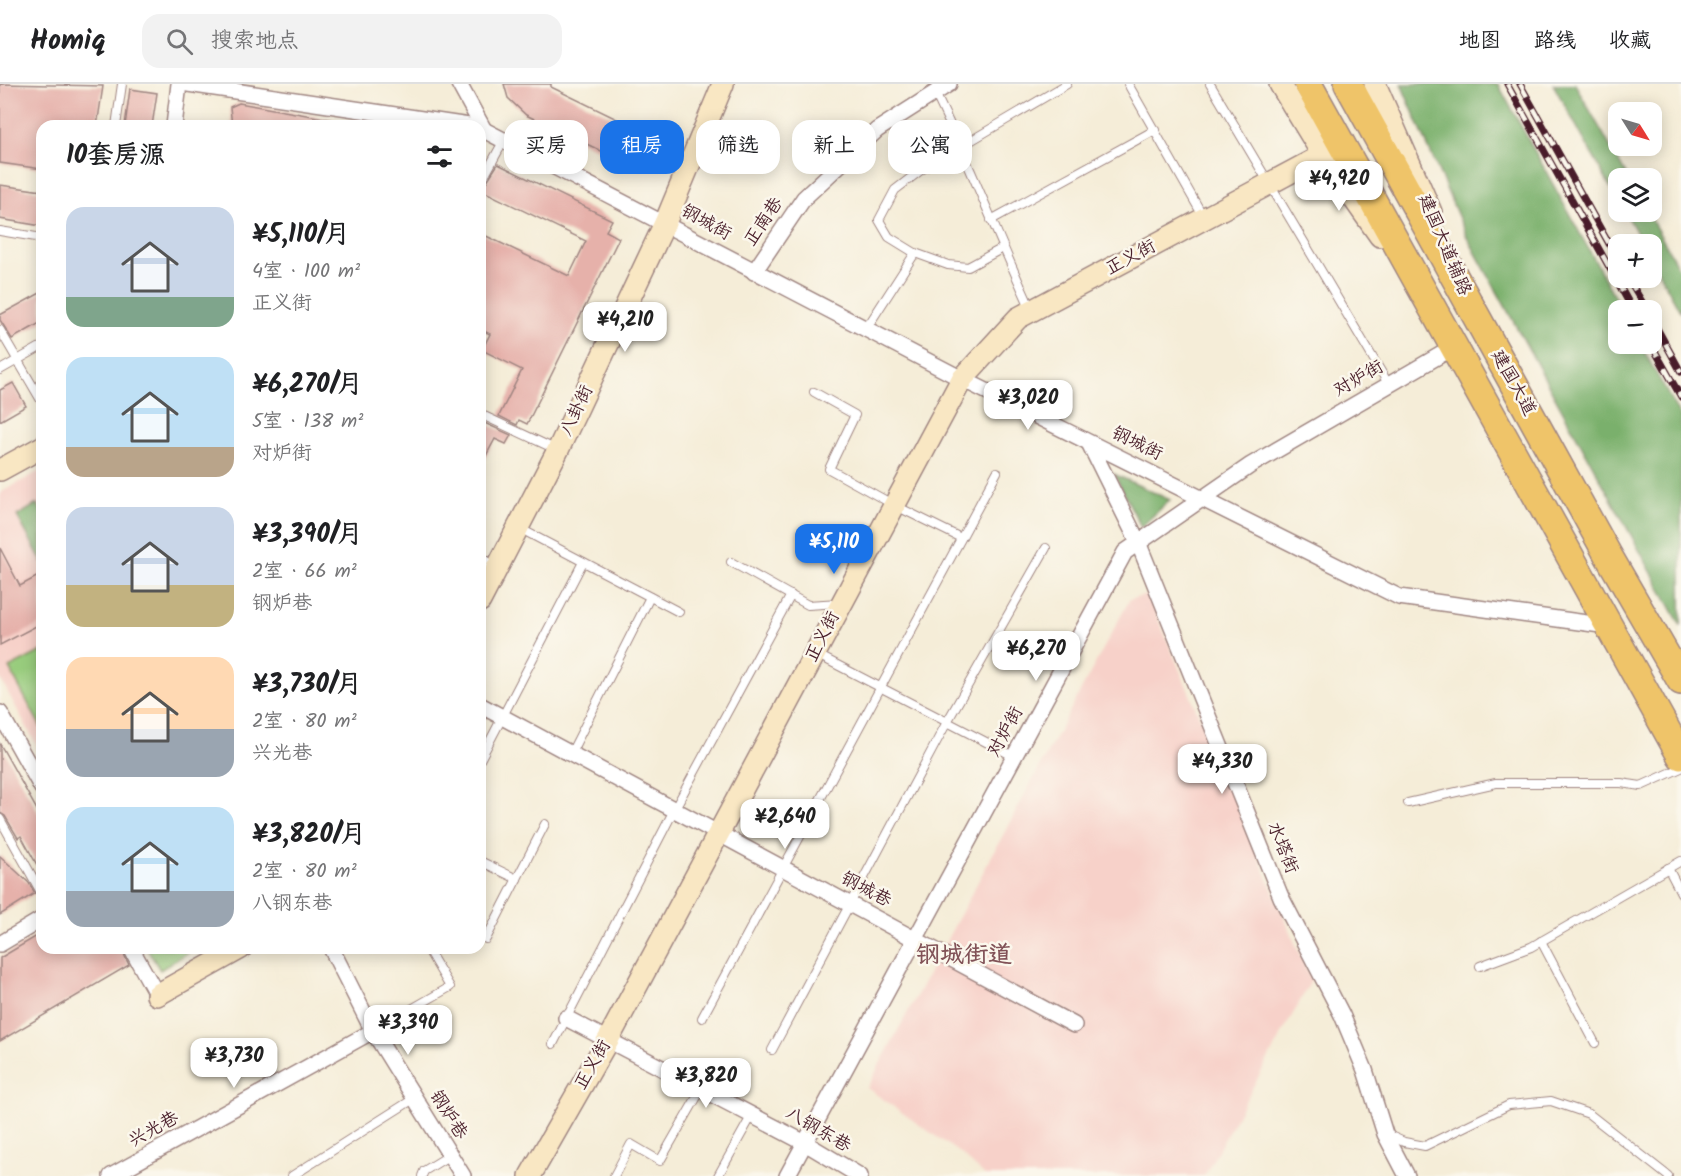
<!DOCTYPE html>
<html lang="zh">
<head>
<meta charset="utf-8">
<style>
	body { margin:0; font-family:Kalam,"LXGW WenKai TC",sans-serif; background:#f2f2f2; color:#202124; height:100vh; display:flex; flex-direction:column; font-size:22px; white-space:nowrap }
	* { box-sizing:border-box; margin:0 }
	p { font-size:20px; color:#757577 }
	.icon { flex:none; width:33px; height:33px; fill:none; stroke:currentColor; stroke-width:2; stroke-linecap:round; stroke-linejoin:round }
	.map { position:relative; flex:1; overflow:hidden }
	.panel { position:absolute; left:36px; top:36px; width:450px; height:834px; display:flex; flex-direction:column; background:#fff; border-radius:18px; box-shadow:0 3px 15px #0003 }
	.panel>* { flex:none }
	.top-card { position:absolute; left:504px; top:36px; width:570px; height:54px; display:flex; gap:12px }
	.needle { width:39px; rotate:127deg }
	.fabs { position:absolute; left:1608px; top:18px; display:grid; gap:12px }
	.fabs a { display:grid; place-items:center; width:54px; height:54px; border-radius:12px; background:#fff; box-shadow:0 3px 15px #0003; font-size:30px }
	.price { position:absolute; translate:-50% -51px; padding:0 14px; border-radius:12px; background:#fff; color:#222; font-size:20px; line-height:39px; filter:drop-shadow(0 2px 3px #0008) }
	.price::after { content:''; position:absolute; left:50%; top:36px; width:18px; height:14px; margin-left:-9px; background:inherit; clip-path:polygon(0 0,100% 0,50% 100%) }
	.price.current { background:#1a73e8; color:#fff }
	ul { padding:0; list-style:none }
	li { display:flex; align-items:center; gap:18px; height:150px; padding:0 30px }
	li span { display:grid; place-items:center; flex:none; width:168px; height:120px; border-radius:18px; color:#555 }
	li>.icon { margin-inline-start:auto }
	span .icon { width:72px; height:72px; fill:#fffc; stroke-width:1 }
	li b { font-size:26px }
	h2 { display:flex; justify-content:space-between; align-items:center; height:72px; padding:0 30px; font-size:26px }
	.chip { padding:0 21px; border-radius:18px; background:#fff; box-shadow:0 3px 15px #0003; font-size:21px; line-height:54px }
	.chip.current { background:#1a73e8; color:#fff }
	header { display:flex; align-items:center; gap:36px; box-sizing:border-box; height:84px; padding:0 30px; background:#fff; border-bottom:2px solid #e0e0e0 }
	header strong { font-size:28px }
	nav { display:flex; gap:33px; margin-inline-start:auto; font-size:21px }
	.search { width:420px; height:54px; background:#f2f2f2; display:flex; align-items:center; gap:15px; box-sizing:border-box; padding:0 21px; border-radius:18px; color:#757577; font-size:22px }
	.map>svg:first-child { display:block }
	.built { fill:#f7d1c9 }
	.green { fill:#98cc7d; stroke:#717654; stroke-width:1.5 }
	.forest { fill:#7ab06c; stroke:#62684c; stroke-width:1.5 }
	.building { fill:#e6b1aa }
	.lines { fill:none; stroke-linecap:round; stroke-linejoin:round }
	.lane-casing { stroke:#a08682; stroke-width:10 }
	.street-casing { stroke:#a08682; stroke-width:18 }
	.secondary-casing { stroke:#a08682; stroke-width:24 }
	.highway-casing { stroke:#a08682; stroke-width:30 }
	.lane { stroke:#fff; stroke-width:8 }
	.street { stroke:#fff; stroke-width:15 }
	.secondary { stroke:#f9e7c3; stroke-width:21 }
	.highway { stroke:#efc469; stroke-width:27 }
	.rail-casing { stroke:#4a1f2b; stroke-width:7 }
	.rail { stroke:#fbf7ec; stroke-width:4.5; stroke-dasharray:14; stroke-linecap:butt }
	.labels { text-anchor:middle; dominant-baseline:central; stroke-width:5; stroke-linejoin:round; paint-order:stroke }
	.street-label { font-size:18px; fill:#4a1f2b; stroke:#fbf7ec }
	.district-label { font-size:24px; font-weight:bold; fill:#815257; stroke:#fbf7ec }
</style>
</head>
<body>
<header>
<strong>Homiq</strong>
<div class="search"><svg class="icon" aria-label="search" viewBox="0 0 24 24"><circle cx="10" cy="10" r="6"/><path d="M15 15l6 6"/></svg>搜索地点</div>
<nav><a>地图</a><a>路线</a><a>收藏</a></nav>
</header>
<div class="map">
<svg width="1681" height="1092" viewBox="0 0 1681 1092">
	<rect width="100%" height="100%" fill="#fbf7ec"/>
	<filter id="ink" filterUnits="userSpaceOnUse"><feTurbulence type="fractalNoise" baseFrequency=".0167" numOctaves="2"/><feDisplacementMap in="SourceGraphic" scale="12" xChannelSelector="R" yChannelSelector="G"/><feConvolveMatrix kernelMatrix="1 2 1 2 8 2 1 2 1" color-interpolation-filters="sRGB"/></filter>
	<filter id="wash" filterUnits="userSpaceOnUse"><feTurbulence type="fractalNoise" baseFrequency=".008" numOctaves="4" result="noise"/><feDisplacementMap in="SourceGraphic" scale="24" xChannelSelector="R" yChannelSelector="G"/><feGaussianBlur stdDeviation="1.35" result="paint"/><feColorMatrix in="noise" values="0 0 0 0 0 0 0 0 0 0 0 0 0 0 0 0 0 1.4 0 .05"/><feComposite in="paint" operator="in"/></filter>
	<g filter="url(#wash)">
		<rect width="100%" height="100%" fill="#f5edd8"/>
		<!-- built -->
		<g class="built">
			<polygon points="42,386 42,671 0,594 0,409"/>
			<polygon points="1148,511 1311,897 1204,1092 985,1092 961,1070 867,1004 1130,515"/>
		</g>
		<!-- green -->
		<g class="green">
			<polygon points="42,567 42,645 9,584"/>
			<polygon points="147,864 195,864 160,886"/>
		</g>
		<!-- forest -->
		<g class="forest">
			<polygon points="1401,0 1498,0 1622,226 1618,226 1618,260 1640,260 1681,334 1681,542 1467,153"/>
			<polygon points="1553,0 1575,0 1628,94 1618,94 1618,117"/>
			<polygon points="1625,128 1647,128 1681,188 1681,229 1652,176 1652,160 1643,160"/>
			<polygon points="1114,390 1170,416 1141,443"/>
			<polygon points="37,420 42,428 42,477 17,432"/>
		</g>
		<g id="blocks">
			<!-- building -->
			<g class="building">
				<polygon points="0,0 103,2 97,42 42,42 42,85 0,79"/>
				<polygon points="504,0 551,0 551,3 656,54 641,86 526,31 508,14"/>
				<polygon points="130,5 157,9 152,42 125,42"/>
				<polygon points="239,19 335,36 334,42 232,42 230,23"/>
				<polygon points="498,80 612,136 606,147 619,154 527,340 519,336 517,341 499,332 522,286 482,266 490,250 480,245 480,149 569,192 586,157 481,106"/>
				<polygon points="0,101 42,107 42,142 0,135"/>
				<polygon points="42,208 42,238 12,255 0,236 0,231"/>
				<polygon points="13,299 26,322 0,337 0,306"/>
				<polygon points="480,337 511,351 506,360 495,355 480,383"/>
				<polygon points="0,464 20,502 42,490 42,539 0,561"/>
				<polygon points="0,660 42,735 42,790 21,752 18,754 5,732 0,729"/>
				<polygon points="0,772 29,799 35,809 0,831"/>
				<polygon points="42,849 42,864 121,864 129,881 0,957 0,874"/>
			</g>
		</g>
	</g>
	<g filter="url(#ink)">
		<use href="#blocks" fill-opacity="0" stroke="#a08682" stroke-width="1.5"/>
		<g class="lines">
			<!-- lane casing -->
			<g class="lane-casing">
				<g id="lane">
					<polyline points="1128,0 1203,132"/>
					<polyline points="1210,0 1389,301"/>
					<path d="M935 9C970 80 998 154 1031 225"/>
					<polyline points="116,42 122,0"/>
					<polyline points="480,100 504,56"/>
					<polyline points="991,136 1155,46"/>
					<polyline points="0,147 42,154"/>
					<polyline points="1003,164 968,183 948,181 915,169 889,153 879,136 895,106 921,86 1067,0"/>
					<polyline points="866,245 915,169"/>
					<polyline points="0,246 42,318"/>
					<polyline points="0,286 42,262"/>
					<polyline points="814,308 855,331 829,385 894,421 961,454"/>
					<polyline points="480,330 557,366"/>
					<polyline points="519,444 679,528"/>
					<polyline points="731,478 808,521 839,519"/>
					<polyline points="816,570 1015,673"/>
					<polyline points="571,669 650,513"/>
					<polyline points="480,676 583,478"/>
					<polyline points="1408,719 1496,699 1621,699 1641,702 1681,684"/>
					<polyline points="0,735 42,810"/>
					<polyline points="480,777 517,795"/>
					<polyline points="1668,784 1681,809"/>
					<polyline points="486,855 545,740"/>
					<polyline points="1541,857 1595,959"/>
					<polyline points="1480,882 1531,863 1681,777"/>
					<polyline points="702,934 997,388"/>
					<polyline points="373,947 450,903 427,864"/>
					<polyline points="553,960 674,726 791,511"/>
					<polyline points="772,966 947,638 1046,464"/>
					<polyline points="1386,1050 1404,1058 1425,1062 1509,1021 1551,1017 1589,1030 1668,1092"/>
					<polyline points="292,1092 415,1014"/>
					<polyline points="422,1092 424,1087 450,1071"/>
					<polyline points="614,1092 631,1060 660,1077 702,1004"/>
					<polyline points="718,1092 752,1031"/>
				</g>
			</g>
			<!-- street casing -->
			<g class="street-casing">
				<g id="street">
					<polyline points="188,0 469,42"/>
					<polyline points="459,0 483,44"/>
					<polyline points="174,42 179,0"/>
					<polyline points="480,44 962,295 1399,513 1608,542"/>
					<polyline points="754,188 804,114 877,46 949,0"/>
					<polyline points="1089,359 1138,458 1281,813 1342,931 1365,986 1385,1050 1407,1092"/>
					<polyline points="480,477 496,486"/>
					<polyline points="480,621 1074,941"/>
					<polyline points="0,629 42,704"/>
					<polyline points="0,860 42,835"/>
					<polyline points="131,864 157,911"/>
					<polyline points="331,864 373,947 463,1092"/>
					<polyline points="566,934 805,1059 860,1092"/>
					<polyline points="111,1092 373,947"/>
					<polyline points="787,1092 1125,468 1251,381 1454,263"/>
				</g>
			</g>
			<!-- secondary casing -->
			<g class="secondary-casing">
				<g id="secondary">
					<polyline points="1280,0 1323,71 1380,152"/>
					<polyline points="1375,0 1431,128"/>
					<polyline points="0,386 42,363"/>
					<polyline points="480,517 558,366 665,139 723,0"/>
					<polyline points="157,911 241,864"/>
					<polyline points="530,1092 609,954 962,295 1018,234 1323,71"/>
				</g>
			</g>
			<!-- highway casing -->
			<g class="highway-casing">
				<g id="highway">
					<polyline points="1308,0 1681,672"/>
					<polyline points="1348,0 1608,471 1681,597"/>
				</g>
			</g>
			<!-- lane -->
			<use href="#lane" class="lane"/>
			<!-- street -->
			<use href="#street" class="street"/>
			<!-- secondary -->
			<use href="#secondary" class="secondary"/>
			<!-- highway -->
			<use href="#highway" class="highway"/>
			<!-- rail casing -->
			<g class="rail-casing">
				<g id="rail">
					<polyline points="1507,0 1633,226"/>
					<polyline points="1520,0 1618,176"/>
					<polyline points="1628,194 1647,226"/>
					<polyline points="1652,235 1681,288"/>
					<polyline points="1651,260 1681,313"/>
				</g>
			</g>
			<!-- rail -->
			<use href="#rail" class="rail"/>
		</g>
	</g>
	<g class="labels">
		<!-- street labels -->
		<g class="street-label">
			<text transform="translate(764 138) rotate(-56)">正南巷</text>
			<text transform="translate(706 139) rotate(29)">钢城街</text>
			<text transform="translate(1444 161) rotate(67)">建国大道辅路</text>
			<text transform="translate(1131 174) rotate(-28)">正义街</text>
			<text transform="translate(1359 295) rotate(-30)">对炉街</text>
			<text transform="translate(1513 299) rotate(61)">建国大道</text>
			<text transform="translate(577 327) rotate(-65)">八卦街</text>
			<text transform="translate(1137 360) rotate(26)">钢城街</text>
			<text transform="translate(823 553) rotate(-63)">正义街</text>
			<text transform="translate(1006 648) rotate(-62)">对炉街</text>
			<text transform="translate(1282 764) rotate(68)">水塔街</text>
			<text transform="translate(866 806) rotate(28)">钢城巷</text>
			<text transform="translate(593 981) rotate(-60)">正义街</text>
			<text transform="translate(448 1031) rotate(58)">钢炉巷</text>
			<text transform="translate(154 1046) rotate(-29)">兴光巷</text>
			<text transform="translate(818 1046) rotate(30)">八钢东巷</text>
		</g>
		<!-- district labels -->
		<g class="district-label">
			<text x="964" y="871">钢城街道</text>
		</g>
	</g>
</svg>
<div class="fabs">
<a><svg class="needle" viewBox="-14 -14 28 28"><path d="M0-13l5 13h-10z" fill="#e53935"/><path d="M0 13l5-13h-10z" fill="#757577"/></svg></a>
<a><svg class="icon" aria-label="layers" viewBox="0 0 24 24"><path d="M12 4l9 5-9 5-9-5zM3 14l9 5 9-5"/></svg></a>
<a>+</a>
<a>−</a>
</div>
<b class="price" style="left:1339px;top:128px">¥4,920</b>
<b class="price" style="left:625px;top:269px">¥4,210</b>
<b class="price" style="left:1028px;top:347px">¥3,020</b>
<b class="price current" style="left:834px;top:491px">¥5,110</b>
<b class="price" style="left:1036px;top:598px">¥6,270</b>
<b class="price" style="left:1222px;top:711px">¥4,330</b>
<b class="price" style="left:785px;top:766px">¥2,640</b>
<b class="price" style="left:408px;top:972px">¥3,390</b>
<b class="price" style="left:234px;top:1005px">¥3,730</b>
<b class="price" style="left:706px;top:1025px">¥3,820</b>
<div class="top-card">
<a class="chip">买房</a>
<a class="chip current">租房</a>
<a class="chip">筛选</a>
<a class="chip">新上</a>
<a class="chip">公寓</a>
</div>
<section class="panel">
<h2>10套房源<svg class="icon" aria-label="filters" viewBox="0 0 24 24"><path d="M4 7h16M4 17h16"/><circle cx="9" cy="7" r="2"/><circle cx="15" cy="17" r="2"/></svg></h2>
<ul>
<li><span style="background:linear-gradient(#c9d6e8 75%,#7fa58c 0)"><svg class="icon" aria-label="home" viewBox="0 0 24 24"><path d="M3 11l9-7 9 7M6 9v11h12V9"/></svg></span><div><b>¥5,110/月</b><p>4室 · 100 m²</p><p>正义街</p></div></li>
<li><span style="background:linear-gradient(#bfe0f5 75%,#b9a48a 0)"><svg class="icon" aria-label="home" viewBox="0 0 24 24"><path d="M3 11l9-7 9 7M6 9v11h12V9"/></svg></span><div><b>¥6,270/月</b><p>5室 · 138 m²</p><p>对炉街</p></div></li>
<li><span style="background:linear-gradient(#c9d6e8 65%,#c2b280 0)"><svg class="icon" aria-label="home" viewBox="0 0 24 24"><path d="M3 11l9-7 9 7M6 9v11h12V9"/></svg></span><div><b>¥3,390/月</b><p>2室 · 66 m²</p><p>钢炉巷</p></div></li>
<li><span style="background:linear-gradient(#ffd9b3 60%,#9aa5b1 0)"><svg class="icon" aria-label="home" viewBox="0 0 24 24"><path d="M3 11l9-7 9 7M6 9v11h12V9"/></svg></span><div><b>¥3,730/月</b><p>2室 · 80 m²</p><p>兴光巷</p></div></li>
<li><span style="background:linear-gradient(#bfe0f5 70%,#9aa5b1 0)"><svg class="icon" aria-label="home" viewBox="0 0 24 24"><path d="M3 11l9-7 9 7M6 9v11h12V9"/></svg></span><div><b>¥3,820/月</b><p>2室 · 80 m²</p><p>八钢东巷</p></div></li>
</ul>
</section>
</div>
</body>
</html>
